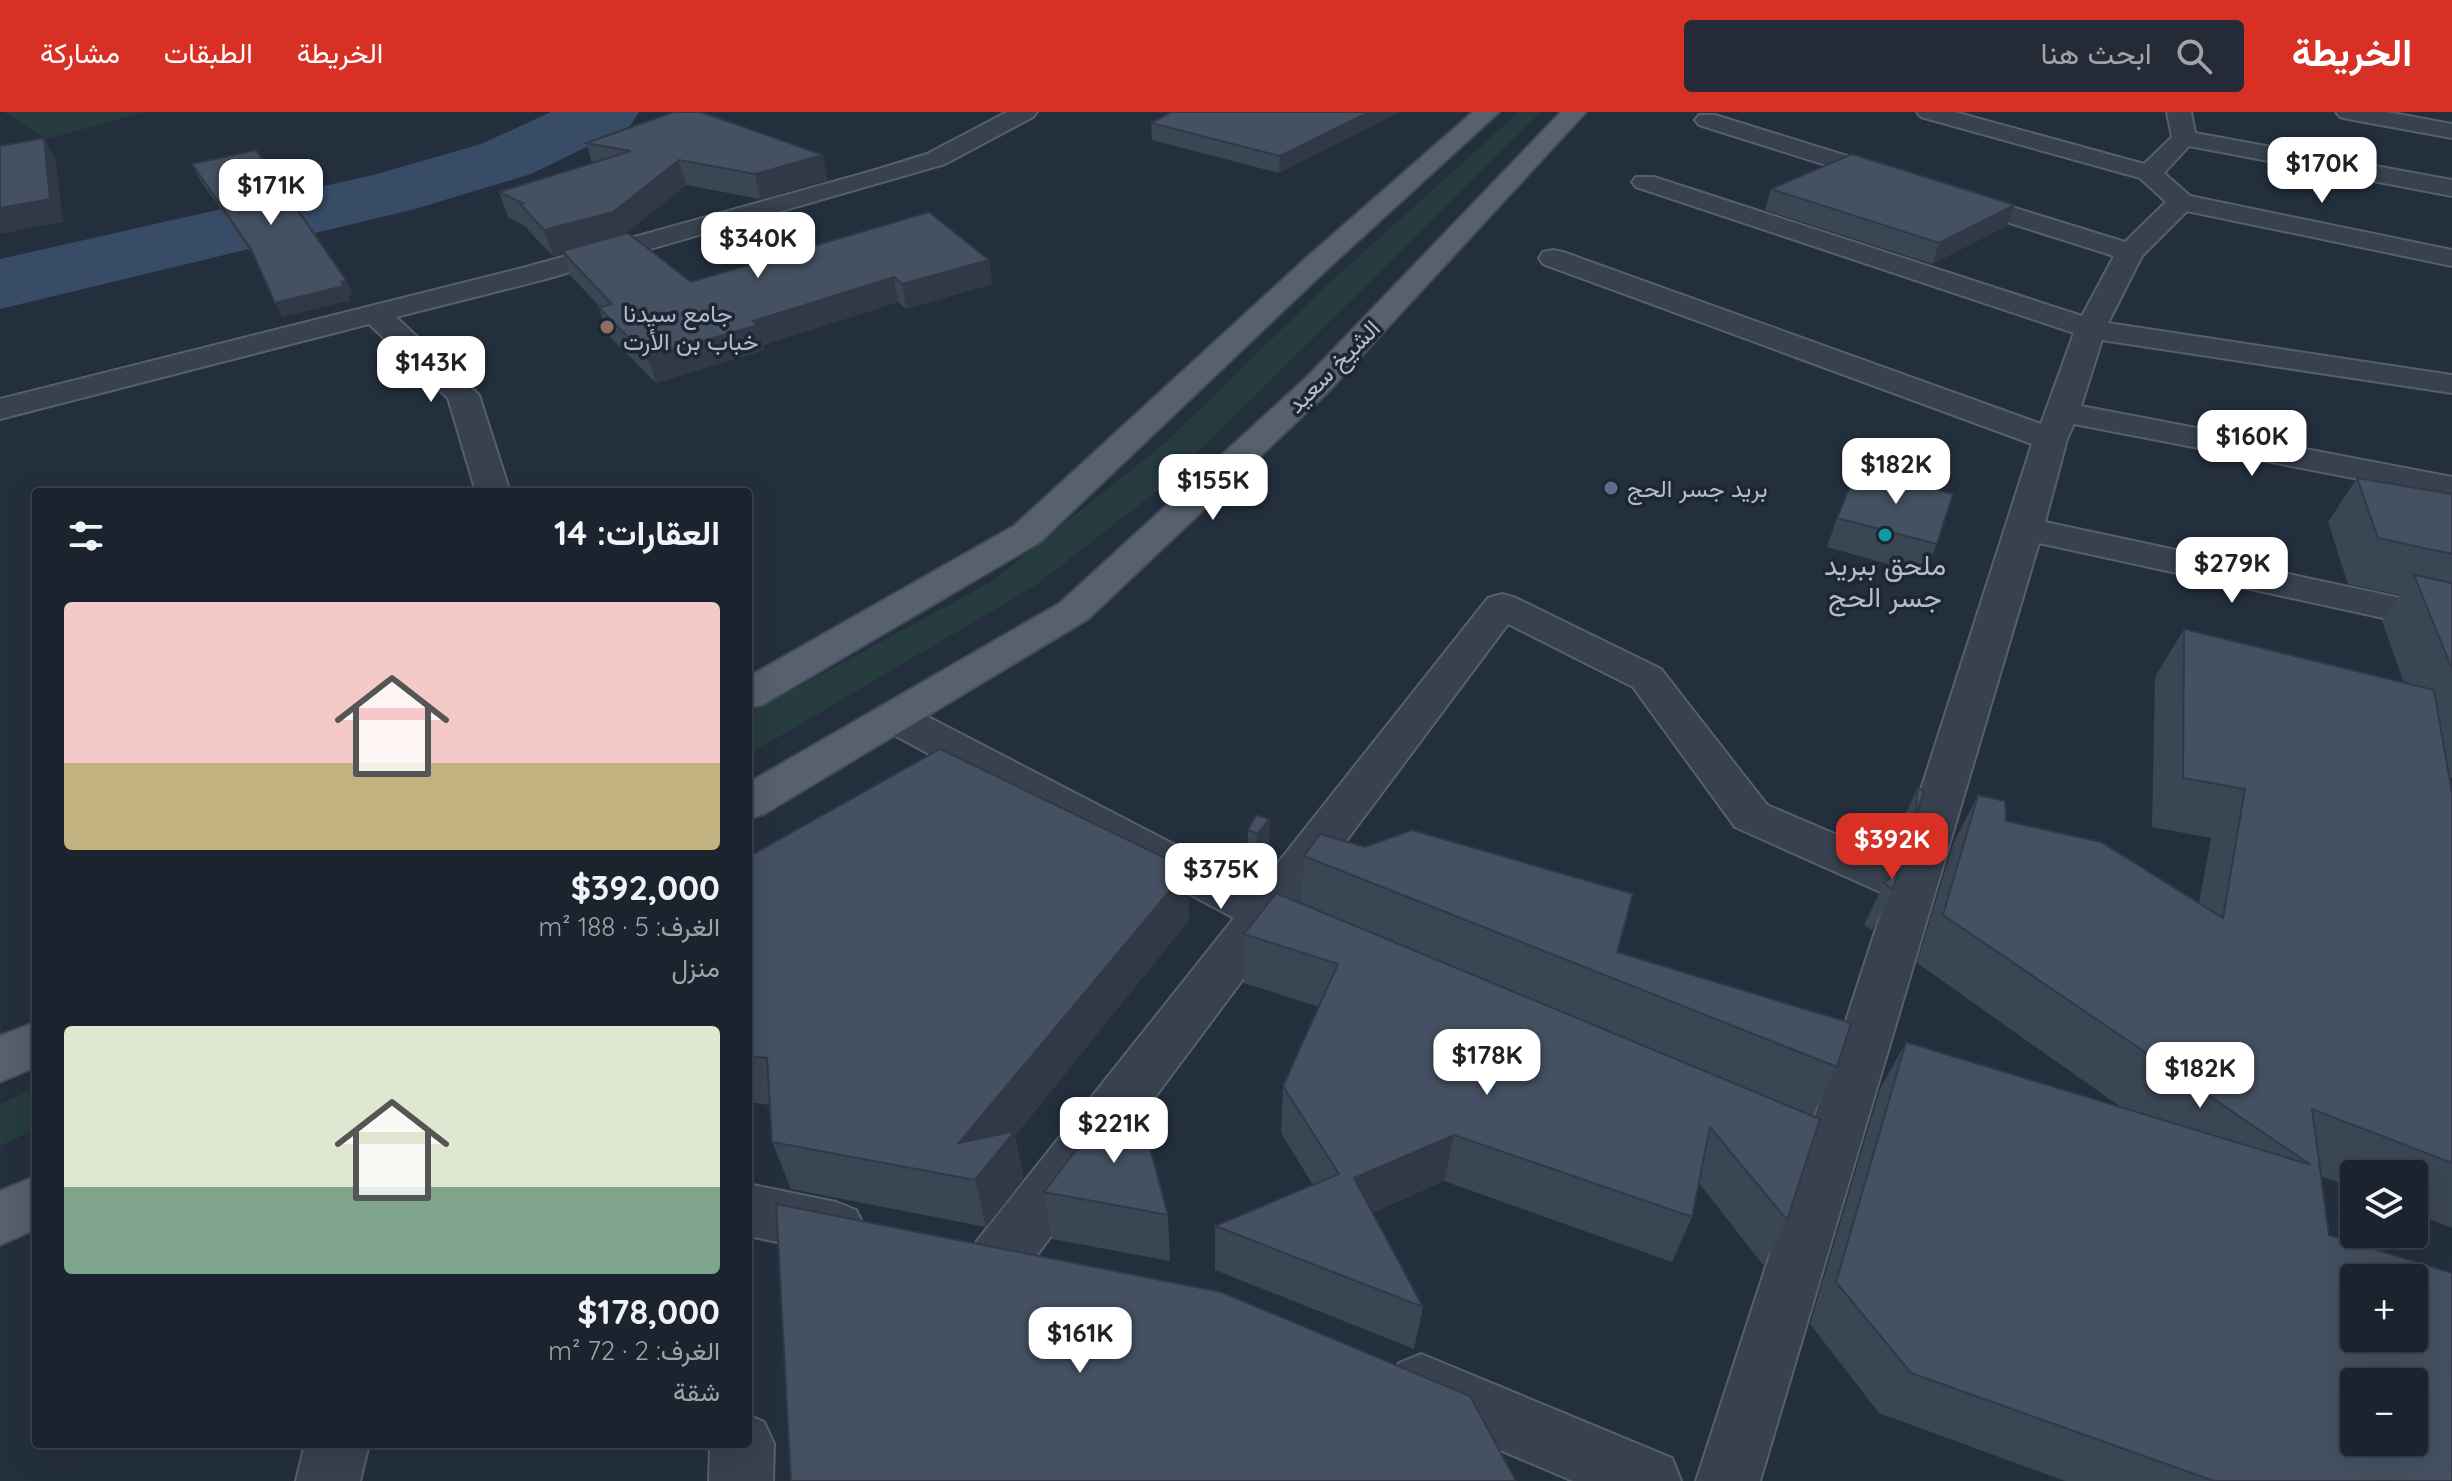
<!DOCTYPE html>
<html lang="ar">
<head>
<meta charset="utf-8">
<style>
	body { margin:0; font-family:Quicksand,Vazirmatn,sans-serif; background:#242b36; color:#f1f3f6; direction:rtl; height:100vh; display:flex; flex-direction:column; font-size:30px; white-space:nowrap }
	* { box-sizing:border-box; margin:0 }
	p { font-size:26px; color:#a0a4aa }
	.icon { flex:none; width:44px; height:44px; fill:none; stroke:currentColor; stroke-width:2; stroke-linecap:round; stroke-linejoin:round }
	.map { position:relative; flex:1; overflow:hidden; direction:ltr }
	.sheet { position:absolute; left:32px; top:376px; width:720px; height:960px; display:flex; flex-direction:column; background:#1b232e; border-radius:8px; box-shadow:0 8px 32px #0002,0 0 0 2px #39404a; direction:rtl }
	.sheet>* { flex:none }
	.fabs { position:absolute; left:2340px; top:1048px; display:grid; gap:16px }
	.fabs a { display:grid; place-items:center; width:88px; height:88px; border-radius:8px; background:#1b232e; box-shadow:0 8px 32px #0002,0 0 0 2px #39404a; font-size:40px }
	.price { position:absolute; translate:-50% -68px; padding:0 18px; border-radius:16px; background:#fff; color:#222; font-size:26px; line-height:52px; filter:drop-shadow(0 2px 4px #0008) }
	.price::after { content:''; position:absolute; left:50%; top:48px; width:24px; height:18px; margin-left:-12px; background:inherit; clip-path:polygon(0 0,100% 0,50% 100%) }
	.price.selected { background:#d93025; color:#fff }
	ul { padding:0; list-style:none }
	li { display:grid; align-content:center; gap:16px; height:424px; padding:0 32px }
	li span { display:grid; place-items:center; height:248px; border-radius:8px; color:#555 }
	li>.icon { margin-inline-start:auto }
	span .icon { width:144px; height:144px; fill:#fffc; stroke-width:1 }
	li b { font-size:34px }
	h2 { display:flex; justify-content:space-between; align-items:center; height:96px; padding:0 32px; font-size:34px }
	header { display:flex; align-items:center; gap:48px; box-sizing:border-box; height:112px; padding:0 40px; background:#d93025; color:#fff }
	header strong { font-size:38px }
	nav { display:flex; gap:44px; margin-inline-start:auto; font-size:28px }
	.search { width:560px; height:72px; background:#242b36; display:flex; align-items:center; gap:20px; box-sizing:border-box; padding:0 28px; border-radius:8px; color:#a0a4aa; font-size:30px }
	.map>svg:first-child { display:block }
	.green { fill:#263c3f }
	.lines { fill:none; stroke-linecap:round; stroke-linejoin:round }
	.river { fill:#394c67; fill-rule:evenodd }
	.minor-casing { stroke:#565f6c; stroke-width:4 }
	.major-casing { stroke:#414a57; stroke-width:4 }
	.minor { fill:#38414e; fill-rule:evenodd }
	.major { fill:#56606e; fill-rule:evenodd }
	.wall { fill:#3b4654 }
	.shaded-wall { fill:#303945 }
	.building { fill:#455162; stroke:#303945; stroke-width:2; fill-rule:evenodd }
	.education-dot { fill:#8d6e63; stroke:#1d2633; stroke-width:3 }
	.service-dot { fill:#5c6f8a; stroke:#1d2633; stroke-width:3 }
	.culture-dot { fill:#0f9aa8; stroke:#1d2633; stroke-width:3 }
	.labels { text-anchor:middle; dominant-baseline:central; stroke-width:7; stroke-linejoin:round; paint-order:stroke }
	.far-poi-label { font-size:24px; fill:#b4bcc9; stroke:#1d2633; text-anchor:start }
	.far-street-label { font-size:24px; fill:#b4bcc9; stroke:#1d2633 }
	.poi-label { font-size:28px; fill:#b4bcc9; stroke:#1d2633 }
</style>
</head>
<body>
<header>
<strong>الخريطة</strong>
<div class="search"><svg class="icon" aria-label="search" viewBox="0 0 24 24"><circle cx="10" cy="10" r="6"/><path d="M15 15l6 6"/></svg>ابحث هنا</div>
<nav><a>الخريطة</a><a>الطبقات</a><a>مشاركة</a></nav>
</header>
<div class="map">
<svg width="2452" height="1369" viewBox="0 0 2452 1369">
	<rect width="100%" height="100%" fill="#242f3e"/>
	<!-- green -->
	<g class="green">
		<polygon points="4,0 145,0 46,27"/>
		<polygon points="1519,0 1541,0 1166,372 1036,473 748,643 748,602 991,470 1165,331 1325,175"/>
		<polygon points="36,976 36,1017 0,1034 0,992"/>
	</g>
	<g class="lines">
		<!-- river -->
		<polygon class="river" points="551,0 639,0 630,14 531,62 415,97 0,197 0,147 373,63 481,32"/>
		<!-- minor casing -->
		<g class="minor-casing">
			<g id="minor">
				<polygon points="1007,0 1037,0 1033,5 945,52 546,167 396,205 479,283 510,380 476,380 448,286 369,212 0,307 0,287 526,155 872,59 927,42"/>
				<polygon points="1917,0 1955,0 2144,52 2172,25 2167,0 2191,0 2195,21 2452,68 2452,84 2189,34 2164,61 2190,84 2452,138 2452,154 2187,99 2142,144 2108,211 2452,263 2452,281 2102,228 2081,294 2452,365 2452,385 2074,312 2067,327 2045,410 2452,497 2452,521 2039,431 1760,1369 1696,1369 1887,783 1735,715 1633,575 1508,512 1296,796 1305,800 1312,813 1305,826 1288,831 1273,827 1019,1167 998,1175 977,1167 969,1148 977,1129 1234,806 879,615 873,605 879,595 894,591 909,595 1258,776 1488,486 1502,482 1516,486 1661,557 1767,693 1898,749 2032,332 1543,152 1539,146 1543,140 1553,138 1563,140 2041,312 2074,221 1636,75 1632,70 1636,65 1654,65 2082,204 2114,144 1699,13 1695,8 1699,3 1715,3 2125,130 2166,90 2140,66 1921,5"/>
				<polygon points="2336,0 2387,0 2452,12 2452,26 2348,7 2340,5"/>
				<polygon points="748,1072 836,1090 856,1098 865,1116 856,1134 836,1142 748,1124"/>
				<polygon points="1421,1242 1672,1346 1681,1369 1573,1369 1399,1295 1390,1273 1399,1251"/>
				<polygon points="748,1303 764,1310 774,1332 773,1369 709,1369 710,1332 748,1332"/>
				<polygon points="305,1332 369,1332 360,1369 296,1369"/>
			</g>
		</g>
		<!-- major casing -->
		<g class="major-casing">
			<g id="major">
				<polygon points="1473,0 1499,0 1324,160 1040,430 762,593 748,596 748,565 1014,414 1304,148"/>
				<polygon points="1561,0 1586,0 1329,279 1088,507 764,702 748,707 748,671 1060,491 1307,265"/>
				<polygon points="36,910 36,955 0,970 0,924"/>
				<polygon points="36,1064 36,1117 0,1133 0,1079"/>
			</g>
		</g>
		<!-- minor -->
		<use href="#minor" class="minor"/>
		<!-- major -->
		<use href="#major" class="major"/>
	</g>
	<!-- wall -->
	<g class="wall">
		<polygon points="1400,0 1279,61 1152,28 1151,11"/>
		<polygon points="586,31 823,43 827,68 760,87 686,73 626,121 691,170 989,148 992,172 906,197 898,190 763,233 764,238 656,271 607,222 599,196 601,196 570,163 563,142 553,144 528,118 527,115 508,105 499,80 592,51"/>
		<polygon points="192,52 346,168 352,182 348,184 350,188 282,205 256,148 198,65"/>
		<polygon points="1771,77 2015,93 2007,114 1932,152 1765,98"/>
		<polygon points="2357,366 2452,382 2452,666 2449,665 2452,681 2452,1116 2414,1101 2414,1062 2354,1062 2354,1077 2321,1064 2329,1123 2452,1369 2065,1369 1879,1301 1810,1212 1880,977 1906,930 2122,996 1917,851 1953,732 1978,683 2006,709 2199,791 2211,726 2152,715 2155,565 2184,517 2404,571 2382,509 2400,483 2348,472 2328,410"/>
		<polygon points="1837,406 1937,432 1924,462 1827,435"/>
		<polygon points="1917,677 1916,703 1896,745 1898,719"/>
		<polygon points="1270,707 1268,758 1256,773 1247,768 1248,718"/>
		<polygon points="1304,744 1617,840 1837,955 1812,1004 1787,1108 1763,1153 1699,1071 1692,1105 1672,1150 1444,1069 1372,1101 1423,1195 1414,1237 1215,1158 1215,1114 1313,1073 1281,1021 1283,974 1319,895 1244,871 1244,822 1301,791"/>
		<polygon points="748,745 1188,757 1189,808 1015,1024 1024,1067 986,1115 791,1077 772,1030 770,993 748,990"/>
		<polygon points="1884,771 1893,777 1872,818 1864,813"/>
		<polygon points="1044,1080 1168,1103 1170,1149 1052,1127"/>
	</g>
	<!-- shaded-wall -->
	<g class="shaded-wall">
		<polygon points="1369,0 1400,0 1279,61 1280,44"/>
		<polygon points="44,26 56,49 63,110 0,122 0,96"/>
		<polygon points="823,43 827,68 760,87 755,62"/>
		<polygon points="679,48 686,73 620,126 562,139 563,142 553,144 544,118"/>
		<polygon points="2015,93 2007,114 1932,152 1939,131"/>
		<polygon points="989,148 992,172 906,197 902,172"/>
		<polygon points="894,165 898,190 763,233 764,238 656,271 648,245 753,209"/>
		<polygon points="346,168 352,182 348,184 350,188 282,205 275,191"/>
		<polygon points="1270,707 1268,758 1256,773 1257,722"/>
		<polygon points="1188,757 1189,808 1015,1024 1024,1067 986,1115 975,1068 959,1031"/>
		<polygon points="1454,1023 1444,1069 1348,1111 1354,1066"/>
	</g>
	<!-- building -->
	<g class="building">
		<polygon points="674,0 701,0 823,43 755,62 679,48 613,100 544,118 520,92 523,91 499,80 631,39 586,31"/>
		<polygon points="1171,0 1369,0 1280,44 1151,11"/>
		<polygon points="44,26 50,87 0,96 0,34"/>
		<polygon points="256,38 346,168 341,170 344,174 275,191 251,137 192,52"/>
		<polygon points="1852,42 2015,93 1939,131 1771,77"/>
		<polygon points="929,100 989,148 902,172 894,165 753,209 758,213 648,245 599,196 612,192 562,139 628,121 691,170"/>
		<polygon points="1857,357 1953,382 1937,432 1837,406"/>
		<polygon points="2357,366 2452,382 2452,442 2378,426"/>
		<polygon points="2414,463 2452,471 2452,557"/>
		<path d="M2184 517 2434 578 2452 681V1051L2312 997 2329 1123 2452 1161V1369H2214L1911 1261 1836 1170 1906 930 2311 1053 1943 803 1978 683 2005 689 2006 709 2101 730 2223 806 2245 677 2183 666ZM2354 1166H2414V1226H2354ZM2354 1270H2414V1330H2354Z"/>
		<polygon points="940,637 1188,757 959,1031 1015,1019 975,1068 772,1030 767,946 748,944 748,745"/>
		<polygon points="1917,677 1924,679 1916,703"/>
		<polygon points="1256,703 1270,707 1257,722 1248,718"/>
		<polygon points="1412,718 1633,782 1617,840 1851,911 1837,955 1304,744 1320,722 1365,735"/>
		<polygon points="1898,760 1893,777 1884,771"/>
		<polygon points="1276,781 1820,1007 1787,1108 1710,1015 1692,1105 1454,1023 1354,1066 1423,1195 1215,1114 1339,1062 1283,974 1338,852 1244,822"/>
		<polygon points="1138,992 1168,1103 1044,1080 1107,998"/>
		<polygon points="776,1092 1221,1180 1470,1284 1516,1369 791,1369"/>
	</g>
	<!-- markers -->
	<circle class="education-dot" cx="607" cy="215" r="8"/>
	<circle class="service-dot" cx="1611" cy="376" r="8"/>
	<circle class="culture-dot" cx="1885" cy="423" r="8"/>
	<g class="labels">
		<!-- far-poi labels -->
		<g class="far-poi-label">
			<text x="623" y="201">جامع سيدنا<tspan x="623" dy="28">خباب بن الأرت</tspan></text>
			<text x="1627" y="376">بريد جسر الحج</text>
		</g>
		<!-- far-street labels -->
		<g class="far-street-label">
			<text transform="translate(1333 254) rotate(-45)">الشيخ سعيد</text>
		</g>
		<!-- poi labels -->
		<g class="poi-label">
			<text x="1885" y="452">ملحق ببريد<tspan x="1885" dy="32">جسر الحج</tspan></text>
		</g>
	</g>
</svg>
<div class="fabs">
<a><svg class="icon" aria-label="layers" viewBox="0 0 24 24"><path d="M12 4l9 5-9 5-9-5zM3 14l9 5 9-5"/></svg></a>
<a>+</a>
<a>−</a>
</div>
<b class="price" style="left:2322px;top:93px">$170K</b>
<b class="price" style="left:271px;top:115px">$171K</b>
<b class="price" style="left:758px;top:168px">$340K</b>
<b class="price" style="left:431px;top:292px">$143K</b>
<b class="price" style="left:2252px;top:366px">$160K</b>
<b class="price" style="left:1896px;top:394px">$182K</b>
<b class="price" style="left:1213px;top:410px">$155K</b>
<b class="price" style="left:2232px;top:493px">$279K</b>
<b class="price selected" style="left:1892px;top:769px">$392K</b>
<b class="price" style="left:1221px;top:799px">$375K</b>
<b class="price" style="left:1487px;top:985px">$178K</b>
<b class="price" style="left:2200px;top:998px">$182K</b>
<b class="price" style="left:1114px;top:1053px">$221K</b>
<b class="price" style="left:1080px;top:1263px">$161K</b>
<section class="sheet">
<h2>العقارات: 14<svg class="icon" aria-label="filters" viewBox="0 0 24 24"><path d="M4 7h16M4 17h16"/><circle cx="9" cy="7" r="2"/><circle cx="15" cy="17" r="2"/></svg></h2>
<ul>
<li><span style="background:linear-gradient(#f6c9c9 65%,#c2b280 0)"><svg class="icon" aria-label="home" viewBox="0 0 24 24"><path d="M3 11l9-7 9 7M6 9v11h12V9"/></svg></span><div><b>$392,000</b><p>الغرف: 5 · 188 m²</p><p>منزل</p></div></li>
<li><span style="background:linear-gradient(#dfe7d0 65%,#7fa58c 0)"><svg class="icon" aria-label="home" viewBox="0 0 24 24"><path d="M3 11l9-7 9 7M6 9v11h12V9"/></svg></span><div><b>$178,000</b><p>الغرف: 2 · 72 m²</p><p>شقة</p></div></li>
</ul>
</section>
</div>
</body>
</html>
